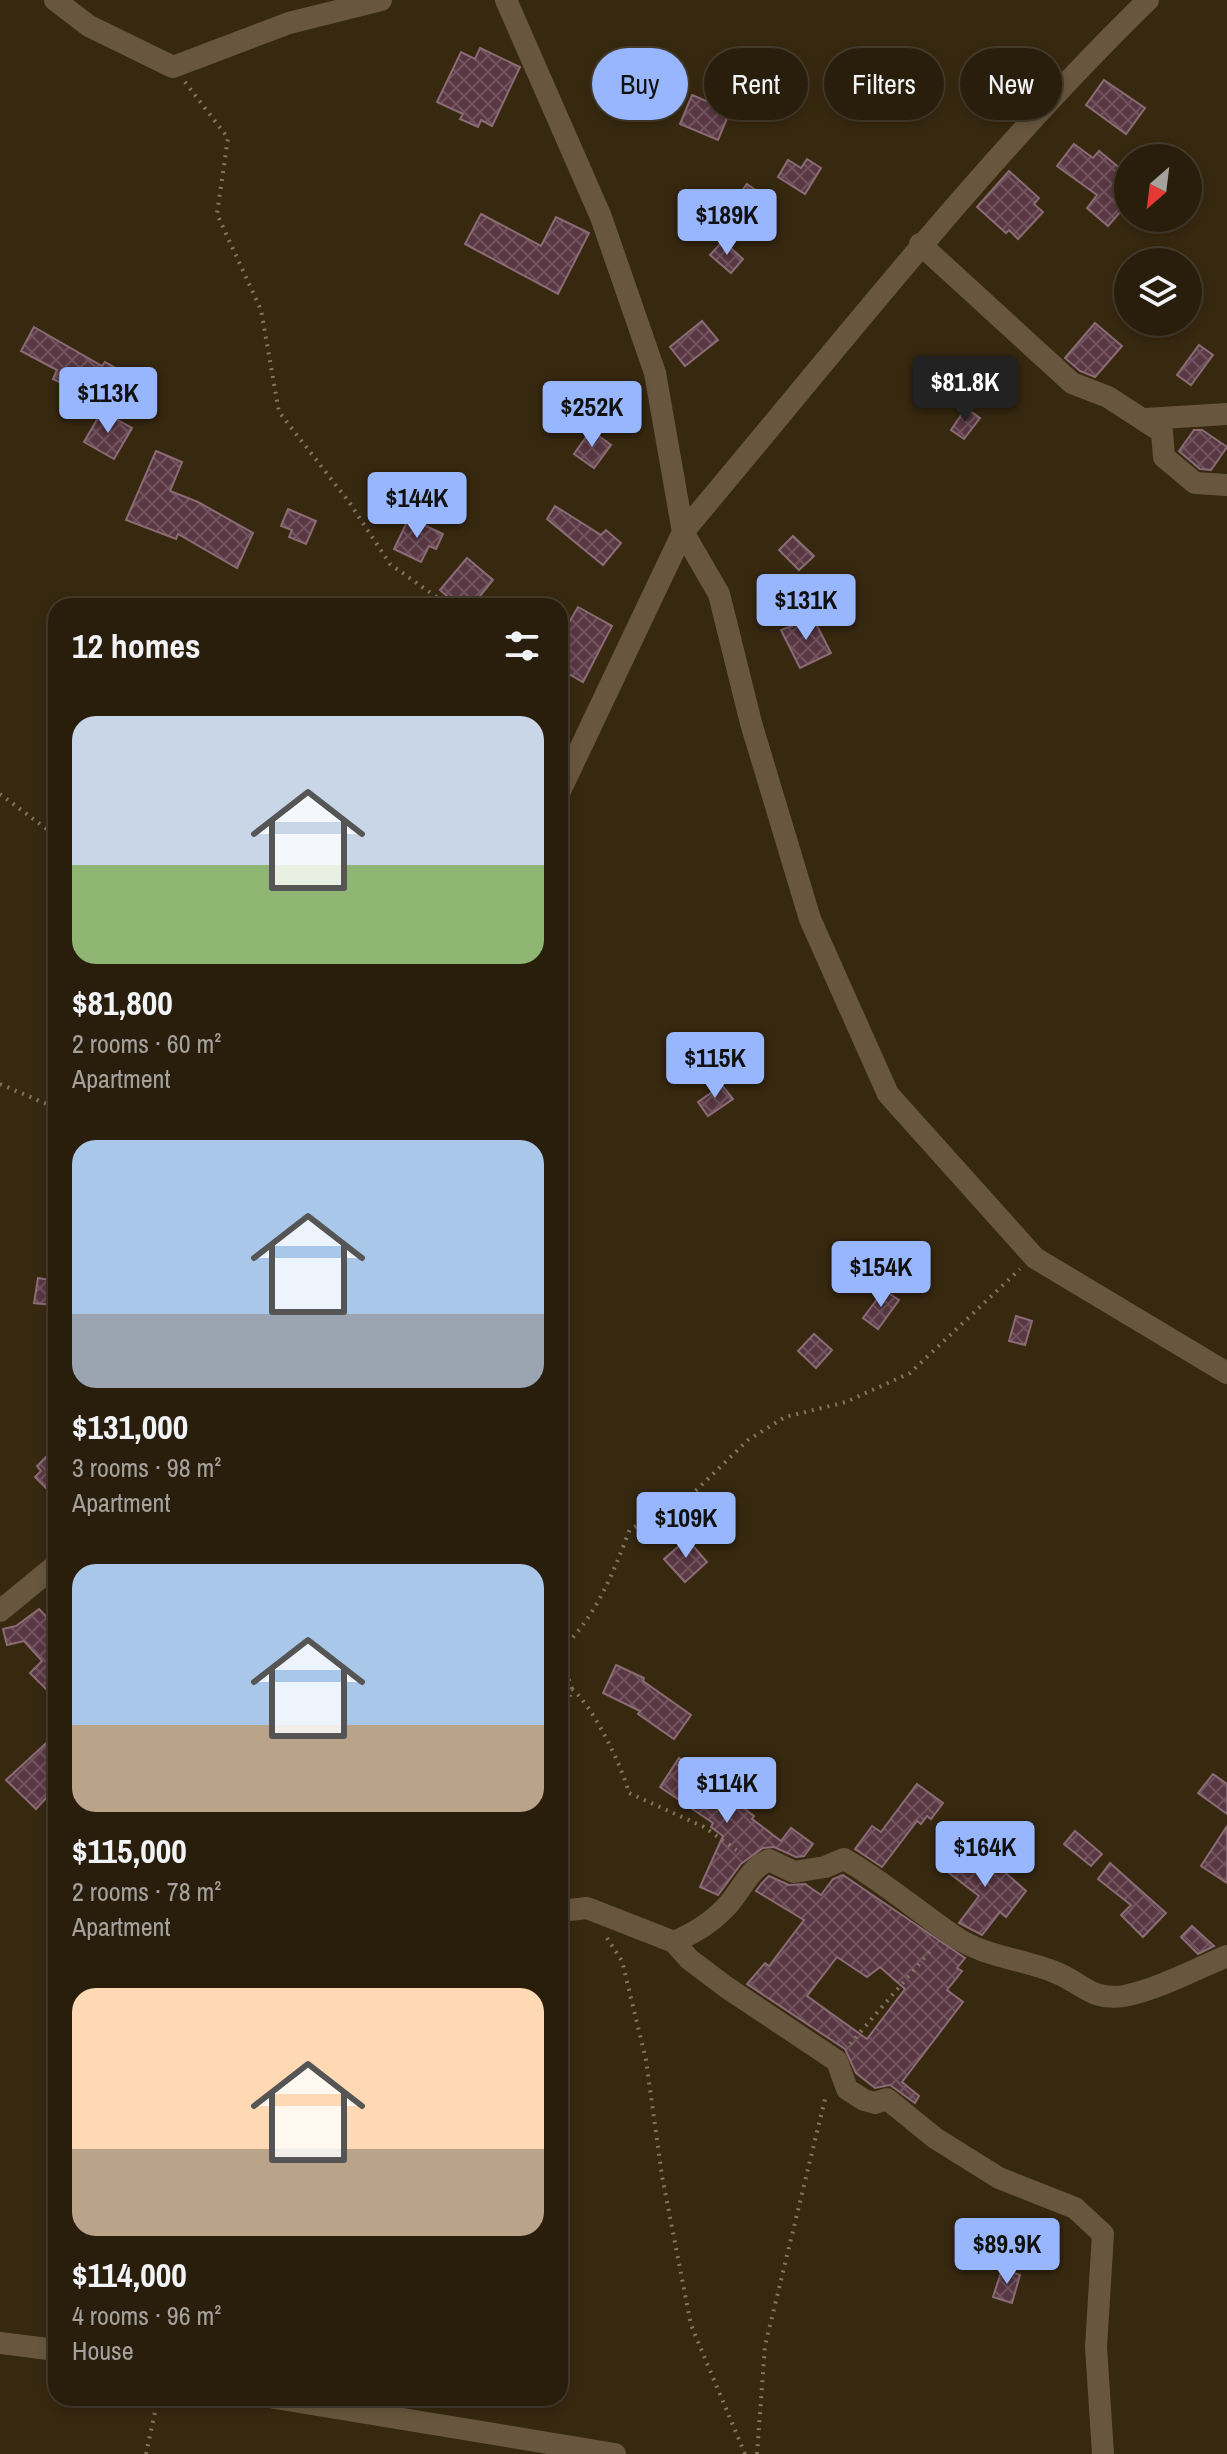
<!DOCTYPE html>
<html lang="en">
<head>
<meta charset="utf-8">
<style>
	body { margin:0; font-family:"Archivo Narrow",sans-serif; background:#312715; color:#f1f3f6; height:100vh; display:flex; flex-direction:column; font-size:30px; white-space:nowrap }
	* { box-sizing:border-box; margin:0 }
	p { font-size:26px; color:#a5a29d }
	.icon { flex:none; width:44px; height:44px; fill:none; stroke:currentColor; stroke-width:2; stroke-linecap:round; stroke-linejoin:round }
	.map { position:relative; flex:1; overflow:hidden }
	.sheet { position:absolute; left:48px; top:598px; width:520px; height:1808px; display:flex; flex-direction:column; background:#291e0c; border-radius:24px; box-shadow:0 4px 12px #0003,0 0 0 2px #453c2d }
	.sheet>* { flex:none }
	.banner { position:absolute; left:592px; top:48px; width:514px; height:72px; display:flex; gap:16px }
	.needle { width:52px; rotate:208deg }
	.controls { position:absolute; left:1114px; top:144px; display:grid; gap:16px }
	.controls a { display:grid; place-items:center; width:88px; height:88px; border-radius:50%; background:#291e0c; box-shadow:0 4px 12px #0003,0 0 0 2px #453c2d; font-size:40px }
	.price { position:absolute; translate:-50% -68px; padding:0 18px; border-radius:8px; background:#97b6fd; color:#111; font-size:26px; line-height:52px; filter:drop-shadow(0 2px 4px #0008) }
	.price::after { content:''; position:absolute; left:50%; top:48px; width:24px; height:18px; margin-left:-12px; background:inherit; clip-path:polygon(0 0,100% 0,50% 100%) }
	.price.selected { background:#222; color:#fff }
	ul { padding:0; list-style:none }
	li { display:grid; align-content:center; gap:16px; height:424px; padding:0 24px }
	li span { display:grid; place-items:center; height:248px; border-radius:24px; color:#555 }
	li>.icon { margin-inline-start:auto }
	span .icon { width:144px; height:144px; fill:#fffc; stroke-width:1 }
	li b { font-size:34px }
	h2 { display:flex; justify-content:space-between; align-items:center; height:96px; padding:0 24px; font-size:34px }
	.tag { padding:0 28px; border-radius:36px; background:#291e0c; box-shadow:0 4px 12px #0003,0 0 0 2px #453c2d; font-size:28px; line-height:72px }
	.tag.selected { background:#97b6fd; color:#111 }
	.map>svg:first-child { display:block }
	.building { fill:url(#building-cross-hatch); stroke:#8b6b75; stroke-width:2; fill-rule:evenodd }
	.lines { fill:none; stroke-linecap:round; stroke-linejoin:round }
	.path { stroke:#827561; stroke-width:4; stroke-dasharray:2 6; stroke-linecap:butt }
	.minor { stroke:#68573e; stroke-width:22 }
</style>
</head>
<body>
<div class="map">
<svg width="1227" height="2454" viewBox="0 0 1227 2454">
	<defs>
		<pattern id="building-cross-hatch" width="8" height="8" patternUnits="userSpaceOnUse" patternTransform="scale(2)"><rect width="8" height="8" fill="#593743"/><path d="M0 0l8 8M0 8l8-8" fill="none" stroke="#71545d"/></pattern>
	</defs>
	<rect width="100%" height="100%" fill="#372810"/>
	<!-- building -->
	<g class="building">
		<polygon points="480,48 520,67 492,126 481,120 478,127 460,119 463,114 437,102 461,52 475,59"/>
		<polygon points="1104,80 1145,108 1126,134 1086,105"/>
		<polygon points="692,95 730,111 718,140 680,124"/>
		<polygon points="1074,144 1093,158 1099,151 1128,175 1128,203 1108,226 1087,208 1097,195 1057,166"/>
		<polygon points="807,159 821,168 805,194 778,177 788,160 801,168"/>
		<polygon points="1009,171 1039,198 1034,204 1043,212 1018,239 1009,230 1006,233 977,207"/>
		<polygon points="747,184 771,201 759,217 735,200"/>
		<polygon points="481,214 541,246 556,217 589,233 558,294 465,244"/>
		<polygon points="723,241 743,259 731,273 710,255"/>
		<polygon points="702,321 718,340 685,366 670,347"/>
		<polygon points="1095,323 1122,346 1095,377 1080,371 1065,358"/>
		<polygon points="34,327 102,366 105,362 132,377 114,410 53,379 57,370 21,351"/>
		<polygon points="1199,345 1213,355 1191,385 1177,375"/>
		<polygon points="966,408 980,418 964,439 951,430"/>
		<polygon points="102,411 132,428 114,459 84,442"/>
		<polygon points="591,430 611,445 594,468 574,454"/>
		<polygon points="1194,430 1202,430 1227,447 1211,470 1200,469 1179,451"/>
		<polygon points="156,451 182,462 170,491 198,502 253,533 237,568 178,534 176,539 126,520"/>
		<polygon points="555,506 601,535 606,530 621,543 603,565 547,519"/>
		<polygon points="288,509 316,521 306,544 289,537 292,530 281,526"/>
		<polygon points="409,518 443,534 436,549 429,546 421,562 394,549"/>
		<polygon points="793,536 814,556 799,570 779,550"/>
		<polygon points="467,558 493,580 472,606 458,606 440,590"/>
		<polygon points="578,607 612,626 583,682 560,669 560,638"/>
		<polygon points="813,618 831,653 800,668 781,630"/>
		<polygon points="722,1085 733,1099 708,1116 698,1102"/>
		<polygon points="38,1278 56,1281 52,1305 34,1303"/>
		<polygon points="884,1290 899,1300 878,1329 863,1318"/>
		<polygon points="1016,1316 1032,1321 1025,1345 1009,1341"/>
		<polygon points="814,1334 832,1350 816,1368 798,1351"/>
		<polygon points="56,1447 56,1498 35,1477 41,1471 37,1466"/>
		<polygon points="687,1539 707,1562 685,1582 664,1559"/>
		<polygon points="39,1609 56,1627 56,1699 30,1673 42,1661 24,1641 7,1645 3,1629 16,1626"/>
		<polygon points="616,1665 644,1678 643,1681 691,1715 674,1739 638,1714 640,1711 603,1693"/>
		<polygon points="56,1734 56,1787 36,1809 6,1780"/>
		<polygon points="679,1758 723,1788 721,1791 754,1816 752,1819 781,1841 791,1828 813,1844 804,1856 796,1857 774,1847 763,1848 741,1864 718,1895 700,1887 723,1836 711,1827 713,1823 660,1787"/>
		<polygon points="1213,1774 1227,1784 1227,1814 1198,1793"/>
		<polygon points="917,1784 943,1803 931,1819 927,1816 921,1824 917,1821 882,1867 855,1849 872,1826 881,1832"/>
		<polygon points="1227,1826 1227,1883 1201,1866"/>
		<polygon points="1075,1831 1102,1854 1091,1866 1064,1844"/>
		<polygon points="971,1842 1026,1891 1006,1917 1000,1912 982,1935 959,1923 979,1896 948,1872"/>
		<polygon points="1110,1863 1166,1913 1143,1937 1121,1915 1131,1905 1098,1879"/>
		<path d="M843 1875 965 1958 957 1968 962 1971 947 1990 963 2002 902 2082 919 2096 915 2103 890 2085 875 2088 856 2073 845 2049 747 1984 765 1963 769 1966 804 1920 756 1891 762 1883 769 1876 789 1885 805 1884 821 1895 833 1879ZM837 1957 867 1977 880 1967 905 1989 867 2039 807 1996Z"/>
		<polygon points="1192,1926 1214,1946 1198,1954 1181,1937"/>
		<polygon points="1002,2269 1020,2275 1012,2303 993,2297"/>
	</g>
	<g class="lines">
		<!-- path -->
		<g class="path">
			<polyline points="185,82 228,138 217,214 261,310 279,412 349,502 390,564 449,606"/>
			<polyline points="0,794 56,836"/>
			<polyline points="0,1084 56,1108"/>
			<path d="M572 1689C594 1708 621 1764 629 1793L704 1827 742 1854"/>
			<path d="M560 1727 572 1689 563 1662 565 1646C598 1612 613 1573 630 1529L683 1503 748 1440 785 1417 846 1402 910 1373 1020 1269"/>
			<polyline points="607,1938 622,1961 646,2060 662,2176 691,2325 745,2454"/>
			<polyline points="850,2044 933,1948"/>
			<polyline points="146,2454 158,2398"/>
			<polyline points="757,2454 765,2346 826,2095"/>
		</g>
		<!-- minor -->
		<g class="minor">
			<polyline points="55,0 89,26 173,67 289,23 381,0"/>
			<polyline points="506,0 601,217 655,373 683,532 560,791"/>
			<path d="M1148 0C979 165 835 352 683 532L719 594 751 723 810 919 888 1094 1035 1258 1227 1373"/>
			<polyline points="920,244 1072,383 1108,397 1162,432 1164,457 1195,483 1227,485"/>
			<polyline points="1145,419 1227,414"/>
			<polyline points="0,1611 56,1565"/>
			<path d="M560 1911 587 1908 674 1942C696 1932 711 1923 727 1906 742 1890 749 1868 769 1860L794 1872 825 1867 844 1859C883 1881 917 1911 954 1936 984 1957 1024 1959 1057 1973 1083 1984 1092 2001 1124 1996 1159 1989 1194 1970 1227 1956"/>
			<polyline points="674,1942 689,1959 726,1987 837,2061 847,2089 864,2100 875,2103 887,2099 935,2138 999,2178 1075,2208 1103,2234 1096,2347 1103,2454"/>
			<polyline points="0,2343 56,2350"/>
			<polyline points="275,2398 615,2454"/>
		</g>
	</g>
</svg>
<div class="controls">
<a><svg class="needle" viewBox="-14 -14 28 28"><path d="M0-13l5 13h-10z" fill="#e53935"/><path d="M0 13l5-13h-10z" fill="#a5a29d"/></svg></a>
<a><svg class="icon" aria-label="layers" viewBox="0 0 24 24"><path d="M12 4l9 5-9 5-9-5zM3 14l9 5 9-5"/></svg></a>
</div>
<b class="price" style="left:727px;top:257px">$189K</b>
<b class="price selected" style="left:965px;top:424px">$81.8K</b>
<b class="price" style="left:108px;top:435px">$113K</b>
<b class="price" style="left:592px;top:449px">$252K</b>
<b class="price" style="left:417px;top:540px">$144K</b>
<b class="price" style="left:806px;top:642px">$131K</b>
<b class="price" style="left:715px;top:1100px">$115K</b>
<b class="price" style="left:881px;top:1309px">$154K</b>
<b class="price" style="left:686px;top:1560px">$109K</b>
<b class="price" style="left:727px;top:1825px">$114K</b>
<b class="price" style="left:985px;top:1889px">$164K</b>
<b class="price" style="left:1007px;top:2286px">$89.9K</b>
<div class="banner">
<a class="tag selected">Buy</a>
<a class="tag">Rent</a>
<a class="tag">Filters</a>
<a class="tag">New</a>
</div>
<section class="sheet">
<h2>12 homes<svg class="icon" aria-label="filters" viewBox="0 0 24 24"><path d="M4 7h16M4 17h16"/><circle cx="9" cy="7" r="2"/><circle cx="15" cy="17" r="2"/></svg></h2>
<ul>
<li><span style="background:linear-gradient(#c9d6e8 60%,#8fb573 0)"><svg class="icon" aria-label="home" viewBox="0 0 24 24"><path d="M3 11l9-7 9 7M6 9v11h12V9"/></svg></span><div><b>$81,800</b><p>2 rooms · 60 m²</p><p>Apartment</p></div></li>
<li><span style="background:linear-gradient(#a9c7e8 70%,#9aa5b1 0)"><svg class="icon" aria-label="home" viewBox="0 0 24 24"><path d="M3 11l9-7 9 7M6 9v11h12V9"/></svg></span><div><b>$131,000</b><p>3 rooms · 98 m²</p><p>Apartment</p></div></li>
<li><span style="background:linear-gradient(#a9c7e8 65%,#b9a48a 0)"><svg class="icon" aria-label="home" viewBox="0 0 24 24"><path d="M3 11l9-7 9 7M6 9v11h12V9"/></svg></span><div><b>$115,000</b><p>2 rooms · 78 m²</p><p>Apartment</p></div></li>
<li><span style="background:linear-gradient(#ffd9b3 65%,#b9a48a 0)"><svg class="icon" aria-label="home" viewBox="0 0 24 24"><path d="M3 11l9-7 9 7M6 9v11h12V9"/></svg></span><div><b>$114,000</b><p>4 rooms · 96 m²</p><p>House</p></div></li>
</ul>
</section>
</div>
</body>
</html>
